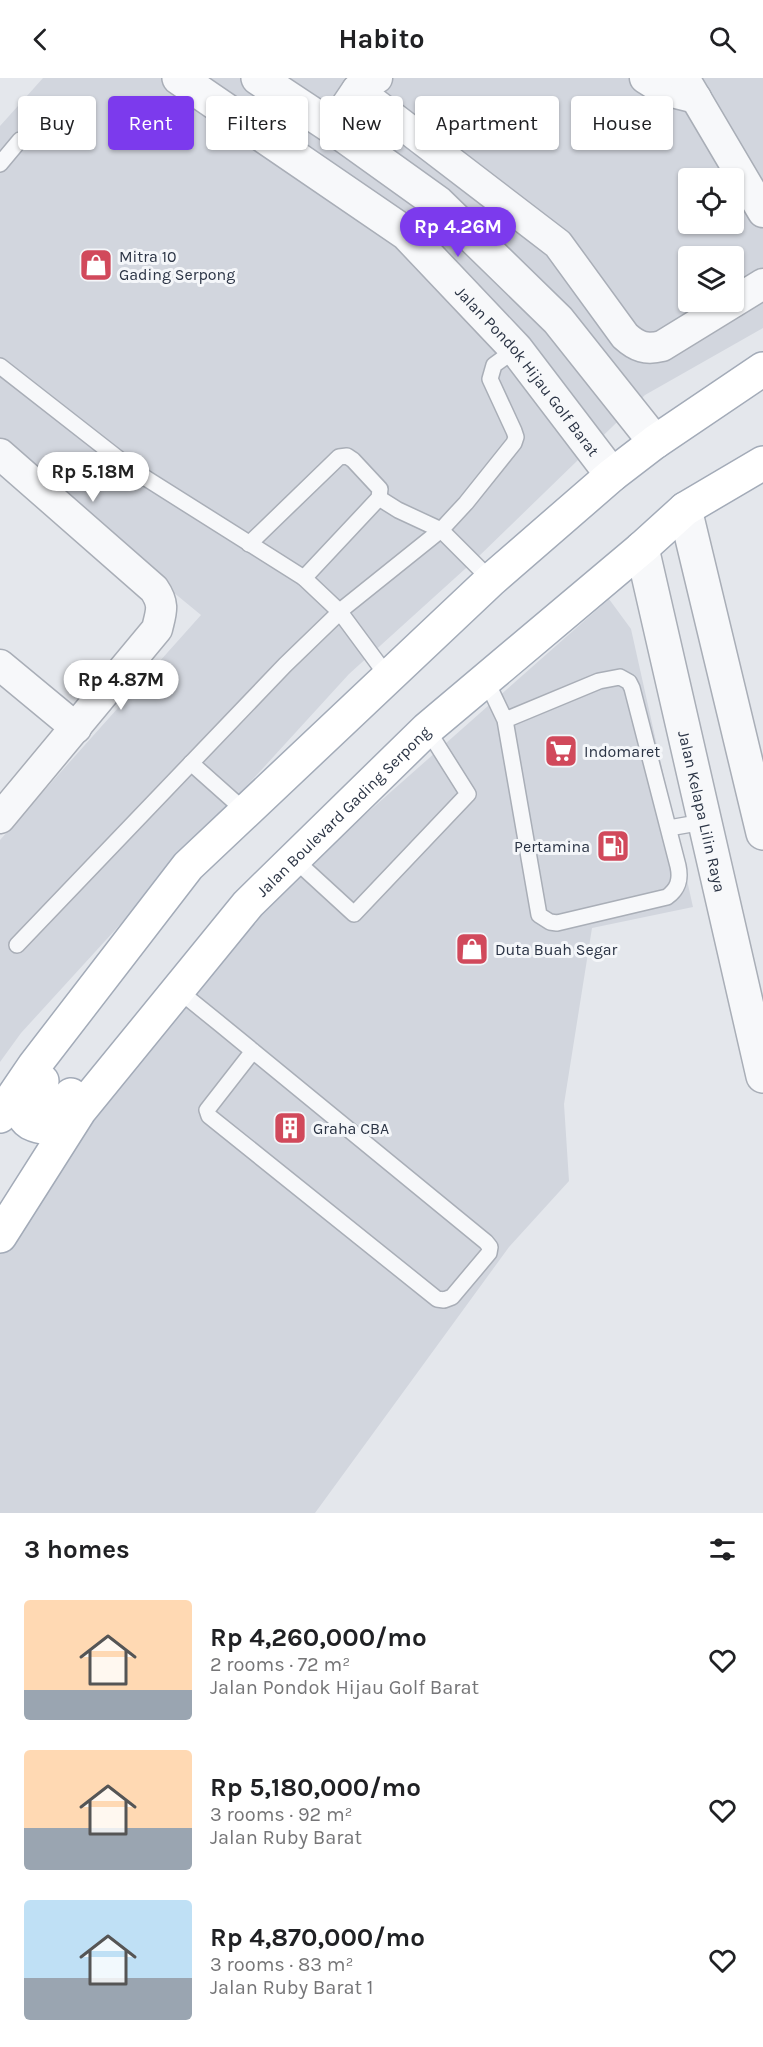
<!DOCTYPE html>
<html lang="en">
<head>
<meta charset="utf-8">
<style>
	body { margin:0; font-family:Karla,sans-serif; background:#f2f2f2; color:#202124; height:100vh; display:flex; flex-direction:column; font-size:22px; white-space:nowrap }
	* { box-sizing:border-box; margin:0 }
	p { font-size:20px; color:#757577 }
	.icon { flex:none; width:33px; height:33px; fill:none; stroke:currentColor; stroke-width:2; stroke-linecap:round; stroke-linejoin:round }
	.map { position:relative; height:1435px; overflow:hidden }
	.panel { display:flex; flex-direction:column; background:#fff; flex:1 }
	.panel>* { flex:none }
	.banner { position:absolute; left:18px; top:18px; width:728px; height:54px; display:flex; gap:12px }
	.tools { position:absolute; left:678px; top:90px; display:grid; gap:12px }
	.tools a { display:grid; place-items:center; width:66px; height:66px; border-radius:6px; background:#fff; box-shadow:0 2px 4px #0004; font-size:30px }
	.price { position:absolute; translate:-50% -51px; padding:0 14px; border-radius:21px; background:#fff; color:#222; font-size:20px; line-height:39px; filter:drop-shadow(0 2px 3px #0008) }
	.price::after { content:''; position:absolute; left:50%; top:36px; width:18px; height:14px; margin-left:-9px; background:inherit; clip-path:polygon(0 0,100% 0,50% 100%) }
	.price.on { background:#7c3aed; color:#fff }
	ul { padding:0; list-style:none }
	li { display:flex; align-items:center; gap:18px; height:150px; padding:0 24px }
	li span { display:grid; place-items:center; flex:none; width:168px; height:120px; border-radius:6px; color:#555 }
	li>.icon { margin-inline-start:auto }
	span .icon { width:72px; height:72px; fill:#fffc; stroke-width:1 }
	li b { font-size:26px }
	h2 { display:flex; justify-content:space-between; align-items:center; height:72px; padding:0 24px; font-size:26px }
	.chip { padding:0 21px; border-radius:6px; background:#fff; box-shadow:0 2px 4px #0004; font-size:21px; line-height:54px }
	.chip.on { background:#7c3aed; color:#fff }
	header { display:flex; justify-content:space-between; align-items:center; height:78px; padding:0 24px; background:#fff; font-size:27px; font-weight:700 }
	.map>svg:first-child { display:block }
	.built { fill:#d2d6de; fill-rule:evenodd }
	.lines { fill:none; stroke-linecap:round; stroke-linejoin:round }
	.service-casing { stroke:#a9aeb7; stroke-width:18 }
	.minor-casing { stroke:#a9aeb7; stroke-width:33 }
	.tertiary-casing { stroke:#a9aeb7; stroke-width:36 }
	.primary-casing { stroke:#a3abb8; stroke-width:36 }
	.service { stroke:#f7f8fa; stroke-width:15 }
	.minor { stroke:#f7f8fa; stroke-width:30 }
	.tertiary { stroke:#f7f8fa; stroke-width:33 }
	.primary { stroke:#fff; stroke-width:33 }
	.labels { text-anchor:middle; dominant-baseline:central; stroke-width:6; stroke-linejoin:round; paint-order:stroke }
	.poi-label { font-size:16px; fill:#2b3445; stroke:#f4f6f9; text-anchor:start }
	.street-label { font-size:16px; fill:#2b3445; stroke:#f4f6f9 }
</style>
</head>
<body>
<header><svg class="icon" aria-label="back" viewBox="0 0 24 24"><path d="M15 5l-7 7 7 7"/></svg>Habito<svg class="icon" aria-label="search" viewBox="0 0 24 24"><circle cx="10" cy="10" r="6"/><path d="M15 15l6 6"/></svg></header>
<div class="map">
<svg width="763" height="1435" viewBox="0 0 763 1435">
	<rect width="100%" height="100%" fill="#e4e7ec"/>
	<!-- built -->
	<g class="built">
		<path d="M43 0H763V250L645 317 476 481 349 596 21 955 0 984V762L201 537 0 372V48ZM688 100H734V146H688ZM688 178H734V224H688Z"/>
		<polygon points="609,521 631,551 693,829 592,850 564,1026 569,1103 509,1169 315,1435 0,1435 0,1167 177,919 324,773"/>
	</g>
	<g class="lines">
		<!-- service casing -->
		<g class="service-casing">
			<g id="service">
				<polyline points="0,86 20,62"/>
				<polyline points="0,288 133,392 304,500 340,534 388,599"/>
				<polyline points="379,420 398,432 441,452 491,502"/>
				<polyline points="249,466 339,379 347,378 353,382 380,411 379,420 304,500"/>
				<path d="M486 602 505 642 539 837 550 844 557 845 667 819C678 811 681 802 678 788L632 610 629 604 620 599 599 603 505 642"/>
				<polyline points="191,685 245,733"/>
				<polyline points="669,750 703,744"/>
				<polyline points="294,781 354,836 468,716 427,651"/>
				<polyline points="17,867 285,587 345,529 441,452 466,425 514,365 516,359 514,353 490,301 494,287 516,271"/>
				<polyline points="178,912 220,946 486,1164 490,1169 489,1175 452,1219 444,1222 437,1221 209,1038 207,1032 253,973"/>
			</g>
		</g>
		<!-- minor casing -->
		<g class="minor-casing">
			<g id="minor">
				<polyline points="645,0 664,12 696,20"/>
				<polyline points="684,0 763,134"/>
				<path d="M357 12 558 166 625 258C637 269 646 272 662 268L763 206"/>
				<polyline points="332,49 357,12 377,0"/>
				<path d="M0 376 154 511C165 527 161 534 157 551L0 740"/>
				<polyline points="0,587 76,650"/>
			</g>
		</g>
		<!-- tertiary casing -->
		<g class="tertiary-casing">
			<g id="tertiary">
				<path id="s1" d="M179 0 407 156 516 271 612 397"/>
				<polyline points="258,0 332,49 438,125 558,242 655,364"/>
				<polyline points="685,431 763,755"/>
				<path id="s2" d="M642 470 763 998"/>
			</g>
		</g>
		<!-- primary casing -->
		<g class="primary-casing">
			<g id="primary">
				<path d="M42 1003C34 1015 13 1034 30 1045 36 1048 39 1049 45 1049L71 1017"/>
				<polyline points="0,1038 34,988 188,788 491,502 612,397 655,364 763,291"/>
				<path id="s3" d="M0 1158 80 1032 248 826 427 651 642 470 685 431 763 385"/>
			</g>
		</g>
		<!-- service -->
		<use href="#service" class="service"/>
		<!-- minor -->
		<use href="#minor" class="minor"/>
		<!-- tertiary -->
		<use href="#tertiary" class="tertiary"/>
		<!-- primary -->
		<use href="#primary" class="primary"/>
	</g>
	<!-- icons -->
	<defs>
		<g id="shop-square" transform="scale(1.725)"><rect x="-9" y="-9" width="18" height="18" rx="4" fill="#d1495b" stroke="#f4f6f9"/><path d="M-5-2.5h2.3a2.7 3.5 0 0 1 5.4 0H5L5.5 6h-11ZM-1.5-2.5h3a1.5 2.3 0 0 0-3 0Z" fill="#fff"/></g>
		<g id="supermarket-square" transform="scale(1.725)"><rect x="-9" y="-9" width="18" height="18" rx="4" fill="#d1495b" stroke="#f4f6f9"/><path d="M-6-5.5h2.5l.6 2H6L4.5 2H-2.5L-4.4-4H-6ZM-1.5 3.2a1.3 1.3 0 1 0 .1 0ZM3 3.2a1.3 1.3 0 1 0 .1 0Z" fill="#fff"/></g>
		<g id="fuel-square" transform="scale(1.725)"><rect x="-9" y="-9" width="18" height="18" rx="4" fill="#d1495b" stroke="#f4f6f9"/><path d="M-5.5-6h7V0h2V4h1.3V-2.5L3-4.5l.8-.8L6-3V5H2.5V1h-1V6h-7ZM-4.2-4.7v3.2H.2V-4.7Z" fill="#fff"/></g>
		<g id="building-square" transform="scale(1.725)"><rect x="-9" y="-9" width="18" height="18" rx="4" fill="#d1495b" stroke="#f4f6f9"/><path d="M-4-6H4V6H1V3H-1V6H-4ZM-2.5-4.3h1.7v1.8h-1.7ZM.8-4.3h1.7v1.8H.8ZM-2.5-1h1.7V.8h-1.7ZM.8-1h1.7V.8H.8Z" fill="#fff"/></g>
	</defs>
	<g fill-rule="evenodd">
		<use href="#shop-square" x="96" y="187"/>
		<use href="#supermarket-square" x="561" y="673"/>
		<use href="#fuel-square" x="613" y="768"/>
		<use href="#shop-square" x="472" y="871"/>
		<use href="#building-square" x="290" y="1050"/>
	</g>
	<g class="labels">
		<!-- poi labels -->
		<g class="poi-label">
			<text x="119" y="178">Mitra 10<tspan x="119" dy="18">Gading Serpong</tspan></text>
			<text x="584" y="673">Indomaret</text>
			<text x="590" y="768" text-anchor="end">Pertamina</text>
			<text x="495" y="871">Duta Buah Segar</text>
			<text x="313" y="1050">Graha CBA</text>
		</g>
		<!-- street labels -->
		<g class="street-label">
			<text stroke="none"><textPath href="#s1" startOffset="459">Jalan Pondok Hijau Golf Barat</textPath></text>
			<text stroke="none"><textPath href="#s3" startOffset="548">Jalan Boulevard Gading Serpong</textPath></text>
			<text stroke="none"><textPath href="#s2" startOffset="270">Jalan Kelapa Lilin Raya</textPath></text>
		</g>
	</g>
</svg>
<div class="tools">
<a><svg class="icon" aria-label="locate" viewBox="0 0 24 24"><circle cx="12" cy="12" r="6"/><path d="M12 2v4M12 18v4M2 12h4M18 12h4"/></svg></a>
<a><svg class="icon" aria-label="layers" viewBox="0 0 24 24"><path d="M12 4l9 5-9 5-9-5zM3 14l9 5 9-5"/></svg></a>
</div>
<b class="price on" style="left:458px;top:180px">Rp 4.26M</b>
<b class="price" style="left:93px;top:425px">Rp 5.18M</b>
<b class="price" style="left:121px;top:633px">Rp 4.87M</b>
<div class="banner">
<a class="chip">Buy</a>
<a class="chip on">Rent</a>
<a class="chip">Filters</a>
<a class="chip">New</a>
<a class="chip">Apartment</a>
<a class="chip">House</a>
</div>
</div>
<section class="panel">
<h2>3 homes<svg class="icon" aria-label="filters" viewBox="0 0 24 24"><path d="M4 7h16M4 17h16"/><circle cx="9" cy="7" r="2"/><circle cx="15" cy="17" r="2"/></svg></h2>
<ul>
<li><span style="background:linear-gradient(#ffd9b3 75%,#9aa5b1 0)"><svg class="icon" aria-label="home" viewBox="0 0 24 24"><path d="M3 11l9-7 9 7M6 9v11h12V9"/></svg></span><div><b>Rp 4,260,000/mo</b><p>2 rooms · 72 m²</p><p>Jalan Pondok Hijau Golf Barat</p></div><svg class="icon" aria-label="heart" viewBox="0 0 24 24"><path d="M12 20l-8-8c-3-5 5-10 8-4 3-6 11-1 8 4z"/></svg></li>
<li><span style="background:linear-gradient(#ffd9b3 65%,#9aa5b1 0)"><svg class="icon" aria-label="home" viewBox="0 0 24 24"><path d="M3 11l9-7 9 7M6 9v11h12V9"/></svg></span><div><b>Rp 5,180,000/mo</b><p>3 rooms · 92 m²</p><p>Jalan Ruby Barat</p></div><svg class="icon" aria-label="heart" viewBox="0 0 24 24"><path d="M12 20l-8-8c-3-5 5-10 8-4 3-6 11-1 8 4z"/></svg></li>
<li><span style="background:linear-gradient(#bfe0f5 65%,#9aa5b1 0)"><svg class="icon" aria-label="home" viewBox="0 0 24 24"><path d="M3 11l9-7 9 7M6 9v11h12V9"/></svg></span><div><b>Rp 4,870,000/mo</b><p>3 rooms · 83 m²</p><p>Jalan Ruby Barat 1</p></div><svg class="icon" aria-label="heart" viewBox="0 0 24 24"><path d="M12 20l-8-8c-3-5 5-10 8-4 3-6 11-1 8 4z"/></svg></li>
</ul>
</section>
</body>
</html>
